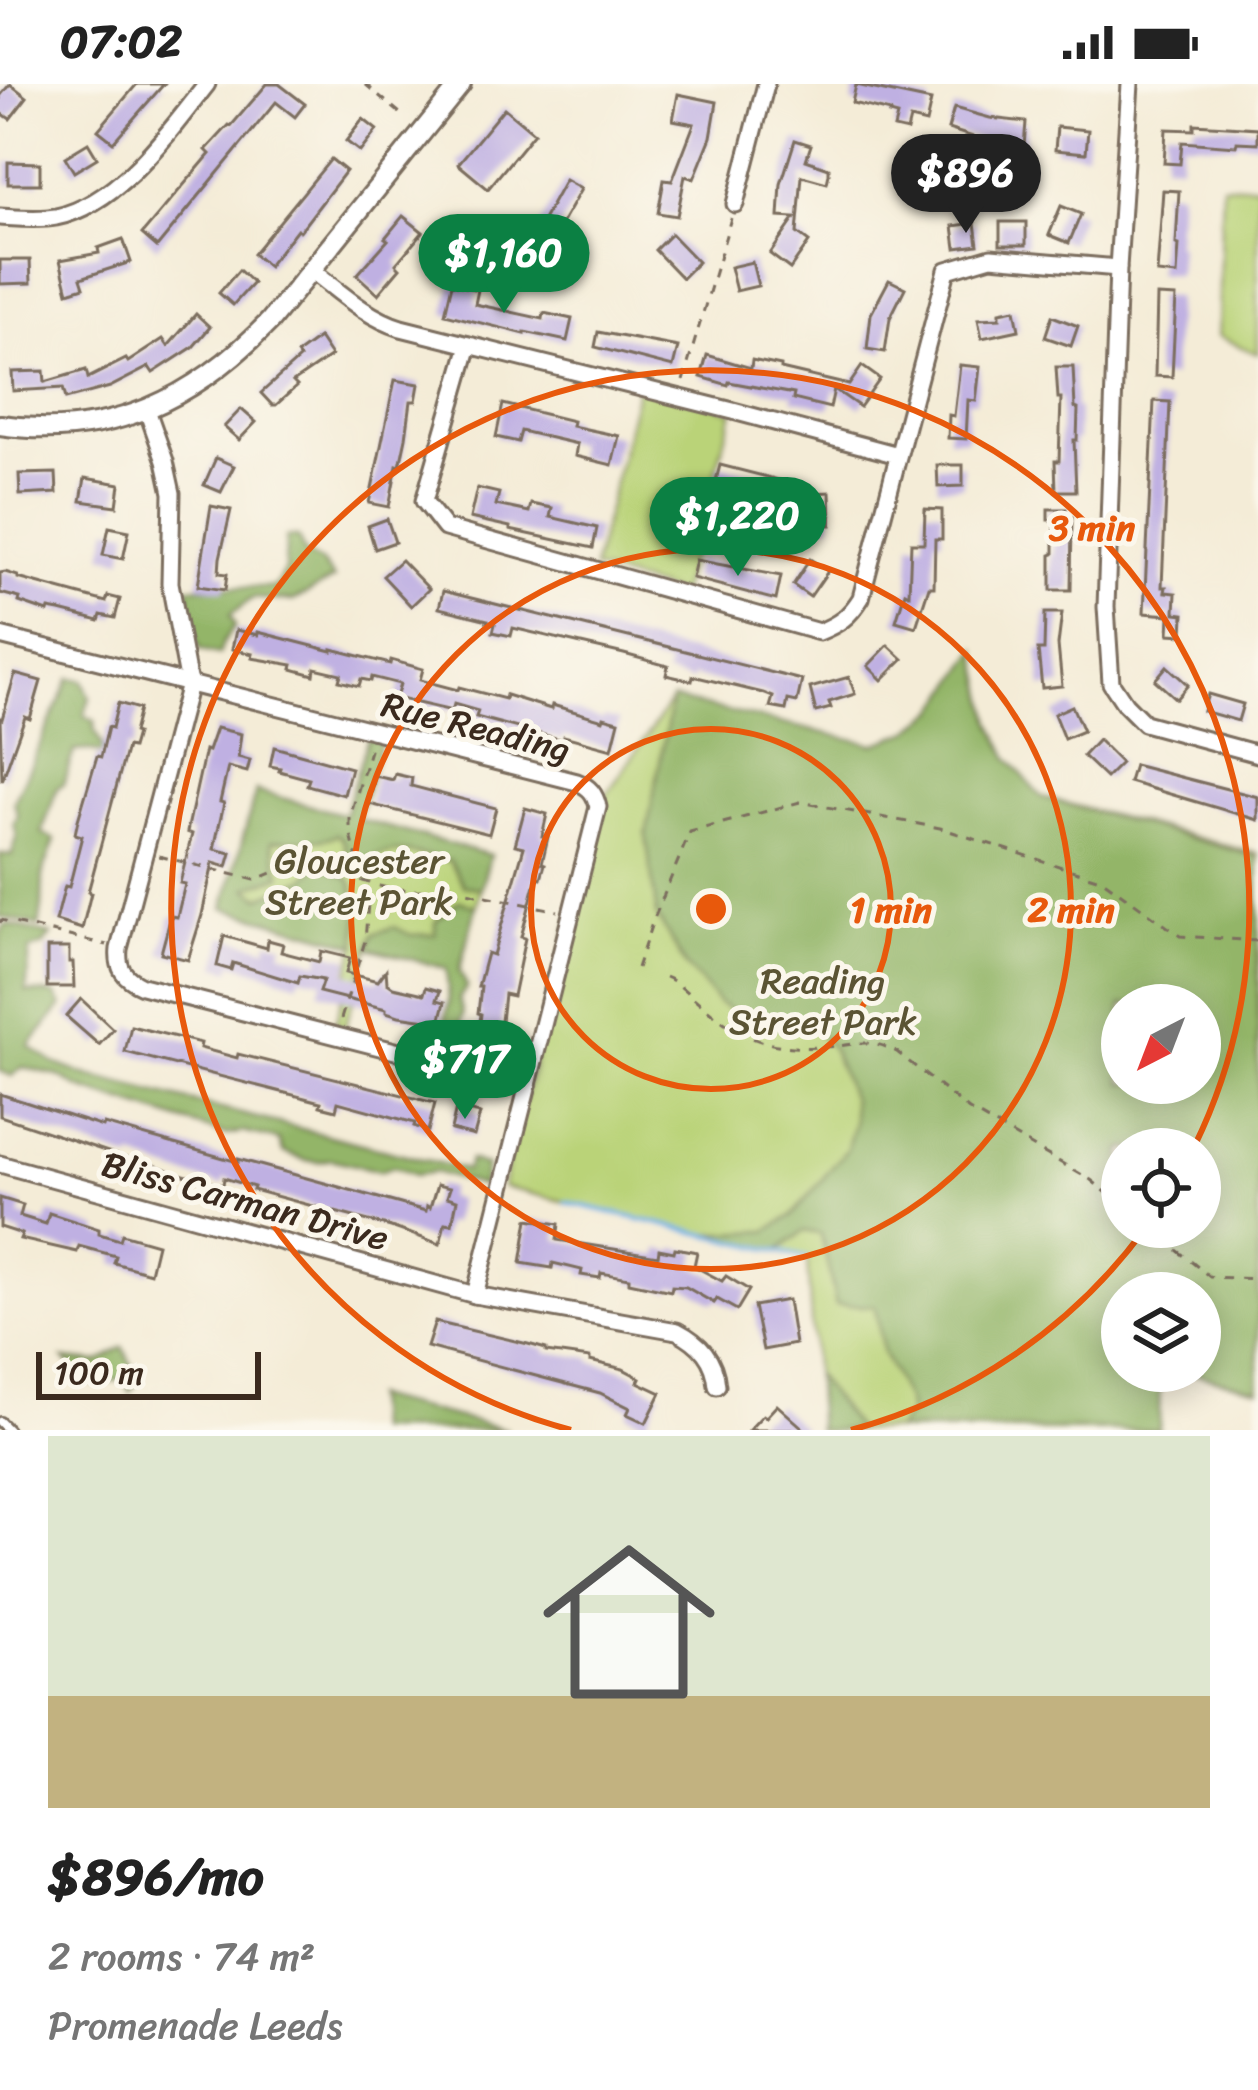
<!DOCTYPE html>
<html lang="en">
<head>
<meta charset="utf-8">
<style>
	body { margin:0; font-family:Sriracha,sans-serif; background:#f6f6f6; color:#222; height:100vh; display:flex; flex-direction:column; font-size:45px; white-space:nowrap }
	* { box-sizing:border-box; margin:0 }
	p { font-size:39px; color:#767676 }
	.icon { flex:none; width:66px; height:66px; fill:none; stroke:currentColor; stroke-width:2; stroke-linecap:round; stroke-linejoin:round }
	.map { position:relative; height:1346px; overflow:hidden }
	.sheet { display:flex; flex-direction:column; background:#fff; flex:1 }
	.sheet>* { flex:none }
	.needle { width:78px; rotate:222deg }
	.fabs { position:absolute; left:1101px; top:900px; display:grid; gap:24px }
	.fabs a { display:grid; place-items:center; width:120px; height:120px; border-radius:50%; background:#fff; box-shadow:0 6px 30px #0003; font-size:60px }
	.scale { position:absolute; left:36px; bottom:30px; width:225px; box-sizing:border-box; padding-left:12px; border:6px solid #3b2a1e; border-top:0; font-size:33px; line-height:42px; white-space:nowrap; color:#3b2a1e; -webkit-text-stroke:9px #fbf7ec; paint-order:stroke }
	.price { position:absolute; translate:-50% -102px; padding:0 27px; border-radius:42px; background:#0b8043; color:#fff; font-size:39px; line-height:78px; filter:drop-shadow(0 3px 6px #0008) }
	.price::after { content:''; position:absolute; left:50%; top:72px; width:36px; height:27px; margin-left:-18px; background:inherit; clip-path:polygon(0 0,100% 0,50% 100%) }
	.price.current { background:#222; color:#fff }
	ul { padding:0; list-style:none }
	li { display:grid; align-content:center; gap:24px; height:636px; padding:0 48px }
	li+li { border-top:3px solid #e0e0e0 }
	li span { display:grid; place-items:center; height:372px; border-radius:0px; color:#555 }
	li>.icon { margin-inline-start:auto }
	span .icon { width:216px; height:216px; fill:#fffc; stroke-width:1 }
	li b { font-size:51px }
	.status { display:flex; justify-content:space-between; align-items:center; height:84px; padding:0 60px; background:#fff; direction:ltr }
	.status svg { height:33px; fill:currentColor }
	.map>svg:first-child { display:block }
	.green { fill:#bad378; stroke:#7a7e4b; stroke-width:3; fill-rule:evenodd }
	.forest { fill:#93b568; stroke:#677043; stroke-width:3; fill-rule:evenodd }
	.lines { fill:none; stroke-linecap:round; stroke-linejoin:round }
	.stream { stroke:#70b0e4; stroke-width:4.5 }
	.building { fill:#bfb0e2 }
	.service-casing { stroke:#7c6e5f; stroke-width:14 }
	.minor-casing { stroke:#7c6e5f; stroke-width:21 }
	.tertiary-casing { stroke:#7c6e5f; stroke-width:24 }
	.path { stroke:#7c6e5f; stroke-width:3; stroke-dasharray:9 9; stroke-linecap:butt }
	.service { stroke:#fff; stroke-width:8 }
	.minor { stroke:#fff; stroke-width:15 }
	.tertiary { stroke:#fff; stroke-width:18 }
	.ring { fill:none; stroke:#e8590c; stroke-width:6 }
	.labels { text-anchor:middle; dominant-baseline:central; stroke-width:10; stroke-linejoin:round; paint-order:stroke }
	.street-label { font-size:36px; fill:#3b2a1e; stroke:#fbf7ec }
	.park-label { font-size:36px; fill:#5b5434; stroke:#fbf7ec }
	.centre { fill:#e8590c; stroke:#fbf7ec; stroke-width:6 }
	.ring-label { font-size:36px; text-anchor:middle; font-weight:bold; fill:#e8590c; stroke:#fbf7ec; stroke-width:10; stroke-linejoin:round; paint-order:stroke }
</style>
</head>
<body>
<div class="status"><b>07:02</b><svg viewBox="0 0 49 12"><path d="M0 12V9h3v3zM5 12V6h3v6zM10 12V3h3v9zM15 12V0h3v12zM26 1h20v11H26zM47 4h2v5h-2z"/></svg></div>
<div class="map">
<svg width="1258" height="1346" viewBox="0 0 1258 1346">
	<rect width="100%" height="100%" fill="#fbf7ec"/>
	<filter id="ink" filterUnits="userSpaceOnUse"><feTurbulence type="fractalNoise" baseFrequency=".00833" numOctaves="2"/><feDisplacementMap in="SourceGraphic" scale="24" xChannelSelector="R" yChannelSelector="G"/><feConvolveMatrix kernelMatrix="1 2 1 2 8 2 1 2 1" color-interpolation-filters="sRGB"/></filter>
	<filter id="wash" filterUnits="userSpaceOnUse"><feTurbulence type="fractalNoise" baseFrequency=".004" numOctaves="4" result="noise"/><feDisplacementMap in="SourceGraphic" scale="48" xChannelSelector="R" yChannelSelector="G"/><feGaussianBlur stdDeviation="2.7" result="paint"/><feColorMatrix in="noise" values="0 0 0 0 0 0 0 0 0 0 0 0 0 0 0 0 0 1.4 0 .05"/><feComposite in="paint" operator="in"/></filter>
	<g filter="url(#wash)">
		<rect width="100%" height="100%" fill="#f4ecd7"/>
		<!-- green -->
		<g class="green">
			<polygon points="1222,101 1258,101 1258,270 1218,252"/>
			<polygon points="638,303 733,327 680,510 593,485"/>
			<path d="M672 615 1258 770V1305L1184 1287H1200V1209H1122V1287H1160L1159 1346H818L807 1174 502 1103 598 723ZM1122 921H1200V999H1122ZM1122 1065H1200V1143H1122Z"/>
			<polygon points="256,707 490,771 459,888 369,864 345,943 335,940 356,861 224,824"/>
		</g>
		<!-- forest -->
		<g class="forest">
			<polygon points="286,453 298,453 305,470 322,479 334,495 293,517 253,514 230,531 235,542 223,559 219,571 200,565 192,544 188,503 275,503 285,485"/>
			<path d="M977 566 992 639 1009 675 1041 713 1258 773V1305L1184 1287H1200V1209H1122V1287H1160L1159 1346H897L909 1329 907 1317 883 1269 875 1222 836 1221 821 1150 804 1147 778 1167 709 1150 767 1147 793 1131 847 1065 854 1039 852 1015 831 963 815 947 801 943H761L720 920 685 881 657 832 646 751 672 615 874 660 908 648 937 626ZM1122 921H1200V999H1122ZM1122 1065H1200V1143H1122Z"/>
			<polygon points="70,594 83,596 90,614 84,631 95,637 94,645 106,670 88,666 74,667 63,700 57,704 42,749 55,756 43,789 42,823 39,842 0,833 0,770 12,771 17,753 14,739 18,732 14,718"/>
			<path d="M368 654 381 657 358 735 490 771 481 804 464 802 450 777C433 775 416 767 399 768 378 768 372 778 349 775L343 755 337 750C319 761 293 752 272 757L281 791 248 804 260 813 305 795 319 780 349 794 353 801 358 836 357 861 224 824 256 707 344 731Z"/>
			<polygon points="459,817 476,822 459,887 467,902 459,915 463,930 458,955 447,956 443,946 449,917 446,884 369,864 374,850 394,843 411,851 435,850 436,837"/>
			<polygon points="5,840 51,851 43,862 30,866 26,908 55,910 62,922 29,962 54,979 85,991 462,1085 466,1086 470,1076 486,1082 482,1102 434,1088 415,1091 394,1083 379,1087 331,1075 319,1078 305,1076 283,1068 279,1056 242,1048 226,1051 79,1004 59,992 23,983 12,992 0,987 0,851"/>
			<polygon points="123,1263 139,1295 130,1308 124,1295 93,1301 64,1275 98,1278"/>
			<polygon points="815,1291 858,1346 818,1346"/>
			<polygon points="372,1313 508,1346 374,1346"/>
		</g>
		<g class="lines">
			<!-- stream -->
			<polyline class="stream" points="566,1118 807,1174"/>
		</g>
		<g id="blocks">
			<!-- building -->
			<g class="building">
				<polygon points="10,0 27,13 10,35 0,28 0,12"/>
				<polygon points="137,0 164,0 113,58 98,46"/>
				<polygon points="267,0 279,0 305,20 295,33 276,18 157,163 142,150 210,70 206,66 229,41 231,42"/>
				<polygon points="856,1 931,17 926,39 910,35 907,47 894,44 897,32 889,30 890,28 852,19"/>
				<polygon points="678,10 717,18 711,53 694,95 685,92 677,132 658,129 664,96 672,97 694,40 673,36"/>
				<polygon points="504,24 534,49 488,105 458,80"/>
				<polygon points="954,24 990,34 1026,38 1024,62 992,59 948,45"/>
				<polygon points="363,35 377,46 360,68 346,57"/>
				<polygon points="1194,40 1258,44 1258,59 1237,58 1236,62 1182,58 1180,80 1164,79 1166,45 1194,46"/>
				<polygon points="1057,43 1088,46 1086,69 1055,66"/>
				<polygon points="795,56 811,61 806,76 829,84 829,90 827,99 802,92 797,149 809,158 790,185 770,170 795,134 779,133 781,100"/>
				<polygon points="88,59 97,74 74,88 65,73"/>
				<polygon points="331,75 346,87 300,147 297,145 268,182 253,170"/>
				<polygon points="8,78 40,79 40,100 8,100"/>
				<polygon points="565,96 581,105 548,163 533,154"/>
				<polygon points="1163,106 1179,107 1176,160 1179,161 1177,191 1157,189"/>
				<polygon points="1061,122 1081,130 1069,159 1049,151"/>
				<polygon points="403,132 423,148 396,180 400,184 378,210 357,191 388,156 385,154"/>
				<rect x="1000" y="138" width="26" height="23"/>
				<polygon points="975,139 978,161 956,164 953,142"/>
				<polygon points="671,150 698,178 682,194 655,166"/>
				<polygon points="123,155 131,178 81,194 84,203 68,208 60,176 99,169 98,164"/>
				<polygon points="0,176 30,176 31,199 0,200"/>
				<polygon points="752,178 758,202 736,207 730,183"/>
				<polygon points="239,186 253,199 233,221 219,209"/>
				<polygon points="889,196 905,204 890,234 885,268 867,265 871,230"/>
				<polygon points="452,200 478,206 475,220 543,235 544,229 572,235 567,257 525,248 525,250 445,230"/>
				<polygon points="1157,212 1176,213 1172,293 1155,292"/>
				<polygon points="1015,225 1019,246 982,254 978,235 1000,234 1000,228"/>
				<polygon points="196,230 210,243 193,263 153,289 149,283 110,303 66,315 63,304 13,307 12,288 44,287 45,298 86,286 88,294 126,275 128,278 163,255 168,262"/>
				<polygon points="1052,232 1078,242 1071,262 1045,253"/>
				<polygon points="598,248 678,263 673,283 595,263"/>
				<polygon points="319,254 331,272 293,298 297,302 276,321 272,321 261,309 300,274 297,270"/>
				<polygon points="707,271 751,284 752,276 781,282 781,285 849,301 862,282 880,295 860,323 834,305 830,324 793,315 794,310 729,298 728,301 701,293"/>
				<polygon points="960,281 980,283 976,317 968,316 966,355 948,354 949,331 954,332"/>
				<polygon points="1056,283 1073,283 1075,324 1078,325 1077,356 1074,356 1076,407 1056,407 1055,377 1059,377 1061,314 1058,314"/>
				<polygon points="395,296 419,300 416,317 411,317 406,354 400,382 397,381 389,423 369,419"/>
				<polygon points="1154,317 1170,318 1162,503 1166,503 1165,508 1176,509 1175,529 1184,530 1183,551 1169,550 1170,531 1144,529"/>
				<polygon points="503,320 573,337 572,342 619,352 612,381 575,372 577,360 521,347 518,358 496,353"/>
				<polygon points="241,325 256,338 239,356 224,343"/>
				<polygon points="216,374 234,382 221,408 204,401"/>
				<polygon points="720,381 795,400 790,418 715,400"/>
				<polygon points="937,381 963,381 963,402 938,403"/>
				<polygon points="56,389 57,409 20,411 19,390"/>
				<polygon points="85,394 120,400 117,422 81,417"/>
				<polygon points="477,404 499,409 496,421 529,428 531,420 552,424 550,433 597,444 593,464 510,446 510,443 470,434"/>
				<polygon points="830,408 831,441 811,441 811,409"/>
				<polygon points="211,422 231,426 220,474 219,489 227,490 225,506 198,502"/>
				<polygon points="925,425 942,426 942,455 935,455 934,503 929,503 916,543 896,537 905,508 909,510 911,459 924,459"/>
				<polygon points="1048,425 1066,425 1066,433 1072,433 1071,506 1051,506 1051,471 1054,470 1054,436 1048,436"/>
				<polygon points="387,435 395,458 375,465 368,442"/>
				<polygon points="109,443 129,447 123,475 103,471"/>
				<polygon points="810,475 828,487 810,513 793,501"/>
				<polygon points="401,476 429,505 411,522 383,492"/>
				<polygon points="696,476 781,492 776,516 692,494"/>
				<polygon points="5,488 18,492 18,494 106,518 108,512 120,515 115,534 101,531 99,537 60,527 49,525 48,528 19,518 20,514 0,509 0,489"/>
				<polygon points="443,507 802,596 797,618 788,616 786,626 770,623 773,613 763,609 693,592 692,597 666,591 668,582 624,570 513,544 511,552 493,548 495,540 487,538 488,536 439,524"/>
				<polygon points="1045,529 1062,529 1058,561 1062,602 1042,604 1038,566 1044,566"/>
				<polygon points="236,546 258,551 258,548 332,567 332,565 390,580 391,576 423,585 420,596 458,606 459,603 505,615 506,611 551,625 552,621 603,636 604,633 619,637 612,665 564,652 563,656 476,633 478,627 454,620 452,627 396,614 400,600 372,593 371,597 361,595 359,602 339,597 341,590 315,584 314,591 292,585 293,581 252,574 253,570 232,565"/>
				<polygon points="888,561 903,575 882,596 868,582"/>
				<polygon points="1167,582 1188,601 1176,615 1155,596"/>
				<polygon points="15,590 41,597 30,635 25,633 2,697 0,634 2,635"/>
				<polygon points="849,593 855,610 829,618 831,624 816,628 810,604"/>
				<polygon points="1208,610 1243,620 1238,637 1203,627"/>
				<polygon points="118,619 139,625 133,649 136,650 132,664 127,663 113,715 88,808 91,809 82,845 56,837 65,802 69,803 82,752 75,750 78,736 97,672 101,673 108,643 112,644"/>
				<polygon points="1072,622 1083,647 1064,655 1054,630"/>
				<polygon points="216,644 241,650 238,673 250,676 247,688 228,683 220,718 224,719 214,765 231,769 227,783 213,779 202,831 188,876 161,869 171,832 177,833 185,800 180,799 192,750 187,748 205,666 208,667"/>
				<polygon points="1098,656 1121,679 1106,694 1083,672"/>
				<polygon points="274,663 351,684 344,711 307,701 309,695 279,687 280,684 270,682"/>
				<polygon points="1134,681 1258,713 1258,736 1129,698"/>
				<polygon points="395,690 412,694 411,702 496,724 489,750 369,720 375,692 393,696"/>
				<polygon points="525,724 547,730 542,752 548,753 542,779 545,780 541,794 537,793 521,853 525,854 513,912 504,910 499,956 478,954 481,930 478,929 481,903 478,903 487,869 493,871 524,763 515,761"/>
				<polygon points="224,852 267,864 268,856 283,860 281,868 319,878 321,867 350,874 346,889 378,897 386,886 387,899 393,903 424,910 426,903 440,907 437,916 445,918 440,938 399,932 386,928 386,925 319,908 323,896 300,892 298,899 233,879 231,886 217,882"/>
				<polygon points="47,864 69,864 69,878 73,878 74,903 47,903"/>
				<polygon points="81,915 113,945 99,961 66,932"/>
				<polygon points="131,942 201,959 200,964 237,974 238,970 435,1019 428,1047 414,1042 415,1039 338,1018 336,1026 320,1022 321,1018 125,968"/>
				<polygon points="0,1010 103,1043 104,1040 238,1078 238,1075 426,1127 427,1122 430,1124 437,1101 450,1104 447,1113 457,1116 452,1140 445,1139 440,1160 391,1143 253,1106 254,1103 224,1094 223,1101 176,1089 133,1073 132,1076 0,1032"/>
				<polygon points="456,1024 480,1030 474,1052 451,1046"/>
				<polygon points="0,1114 23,1121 20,1132 46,1140 49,1129 99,1145 99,1150 120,1156 122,1150 157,1160 150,1189 114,1179 116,1172 79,1162 77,1168 20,1155 22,1150 0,1143"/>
				<polygon points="528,1135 559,1140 557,1156 658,1172 659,1165 674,1168 675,1164 697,1168 694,1182 722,1197 726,1192 749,1206 737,1226 717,1215 714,1219 686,1203 672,1202 671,1207 629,1198 629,1194 601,1189 600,1194 581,1191 582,1186 553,1179 552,1184 521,1179"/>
				<polygon points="788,1216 795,1260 763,1266 754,1222"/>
				<polygon points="435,1238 528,1260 546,1265 546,1268 590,1274 590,1277 623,1285 640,1294 638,1298 661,1309 646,1339 627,1330 630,1324 600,1309 427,1263"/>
				<polygon points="777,1321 805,1346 749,1346 763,1331 766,1333"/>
			</g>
		</g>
	</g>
	<g filter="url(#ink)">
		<use href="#blocks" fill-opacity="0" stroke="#7c6e5f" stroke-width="3"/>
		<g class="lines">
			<!-- service casing -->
			<g class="service-casing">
				<polyline id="service" points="0,1338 8,1346"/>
			</g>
			<!-- minor casing -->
			<g class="minor-casing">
				<g id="minor">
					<polyline points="1130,0 1118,184 1106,523 1111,599 1125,620 1144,639 1258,670"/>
					<polyline points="735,120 766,0"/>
					<path d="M0 133C18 134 38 136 56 133 119 120 169 48 207 0"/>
					<path d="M311 186C340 208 366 233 401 244L733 327 898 371"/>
					<path d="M469 261 424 417 445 444 819 548C839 540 849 533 861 514L947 186 991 173 1118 184"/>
					<path d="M147 326 165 377 172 409 170 499 189 600 119 865C117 884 124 894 142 902L528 1001"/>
					<path d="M0 552 577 698C590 703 595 710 598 723L475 1211"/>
					<path d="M0 1080 475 1211 677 1247C700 1259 715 1275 717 1302"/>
				</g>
			</g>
			<!-- tertiary casing -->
			<g class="tertiary-casing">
				<path id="tertiary" d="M0 341C110 357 195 315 270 237L461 0"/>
			</g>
			<!-- path -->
			<g class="path">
				<polyline points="365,0 406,34"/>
				<polyline points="683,297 731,134"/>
				<polyline points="159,772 255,796 303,776 329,775 363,797 390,805 467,808 558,827"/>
				<polyline points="0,839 1,836 107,861"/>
				<polyline points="637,884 651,842 690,748 800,718 940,744 1103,796 1180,852 1258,857"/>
				<path d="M665 893 674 897C728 943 748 967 824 963 855 962 867 952 897 968L969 1026 1091 1096 1122 1121"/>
				<polyline points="341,935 365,857 368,819 350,747 350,733 371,663"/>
				<polyline points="1149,1143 1210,1193 1258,1195"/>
			</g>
			<!-- service -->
			<use href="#service" class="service"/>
			<!-- minor -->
			<use href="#minor" class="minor"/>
			<!-- tertiary -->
			<use href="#tertiary" class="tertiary"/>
		</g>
	</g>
	<!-- distance rings -->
	<g class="ring">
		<circle cx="711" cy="825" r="180"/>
		<circle cx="711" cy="825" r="360"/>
		<path d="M1144 1146A539 539 0 0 1 851 1346M571 1346A539 539 0 1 1 1195 1061"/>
	</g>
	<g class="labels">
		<!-- street labels -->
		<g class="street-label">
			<text transform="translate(476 643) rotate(14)">Rue Reading</text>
			<text transform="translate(245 1117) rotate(15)">Bliss Carman Drive</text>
		</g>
		<!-- park labels -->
		<g class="park-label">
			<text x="359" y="777">Gloucester<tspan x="359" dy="41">Street Park</tspan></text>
			<text x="823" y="897">Reading<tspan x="823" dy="41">Street Park</tspan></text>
		</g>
	</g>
	<circle cx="711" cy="825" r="18" class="centre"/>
	<g class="ring-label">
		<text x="1092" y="456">3 min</text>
		<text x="891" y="838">1 min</text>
		<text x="1071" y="838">2 min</text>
	</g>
</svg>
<div class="fabs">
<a><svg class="needle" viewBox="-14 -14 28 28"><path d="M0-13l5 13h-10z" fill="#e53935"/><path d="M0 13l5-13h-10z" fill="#767676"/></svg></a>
<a><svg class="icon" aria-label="locate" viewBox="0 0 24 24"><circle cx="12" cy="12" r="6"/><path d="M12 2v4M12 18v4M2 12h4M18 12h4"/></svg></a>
<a><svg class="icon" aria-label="layers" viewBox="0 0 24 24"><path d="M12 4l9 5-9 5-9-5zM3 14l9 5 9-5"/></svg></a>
</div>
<div class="scale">100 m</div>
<b class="price current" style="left:966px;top:152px">$896</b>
<b class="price" style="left:504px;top:232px">$1,160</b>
<b class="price" style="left:738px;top:495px">$1,220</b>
<b class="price" style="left:465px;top:1038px">$717</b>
</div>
<section class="sheet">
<ul>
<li><span style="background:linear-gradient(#dfe7d0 70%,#c2b280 0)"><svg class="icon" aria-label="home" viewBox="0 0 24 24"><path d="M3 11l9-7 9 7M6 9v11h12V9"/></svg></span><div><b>$896/mo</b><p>2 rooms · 74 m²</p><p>Promenade Leeds</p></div></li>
</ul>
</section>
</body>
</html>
